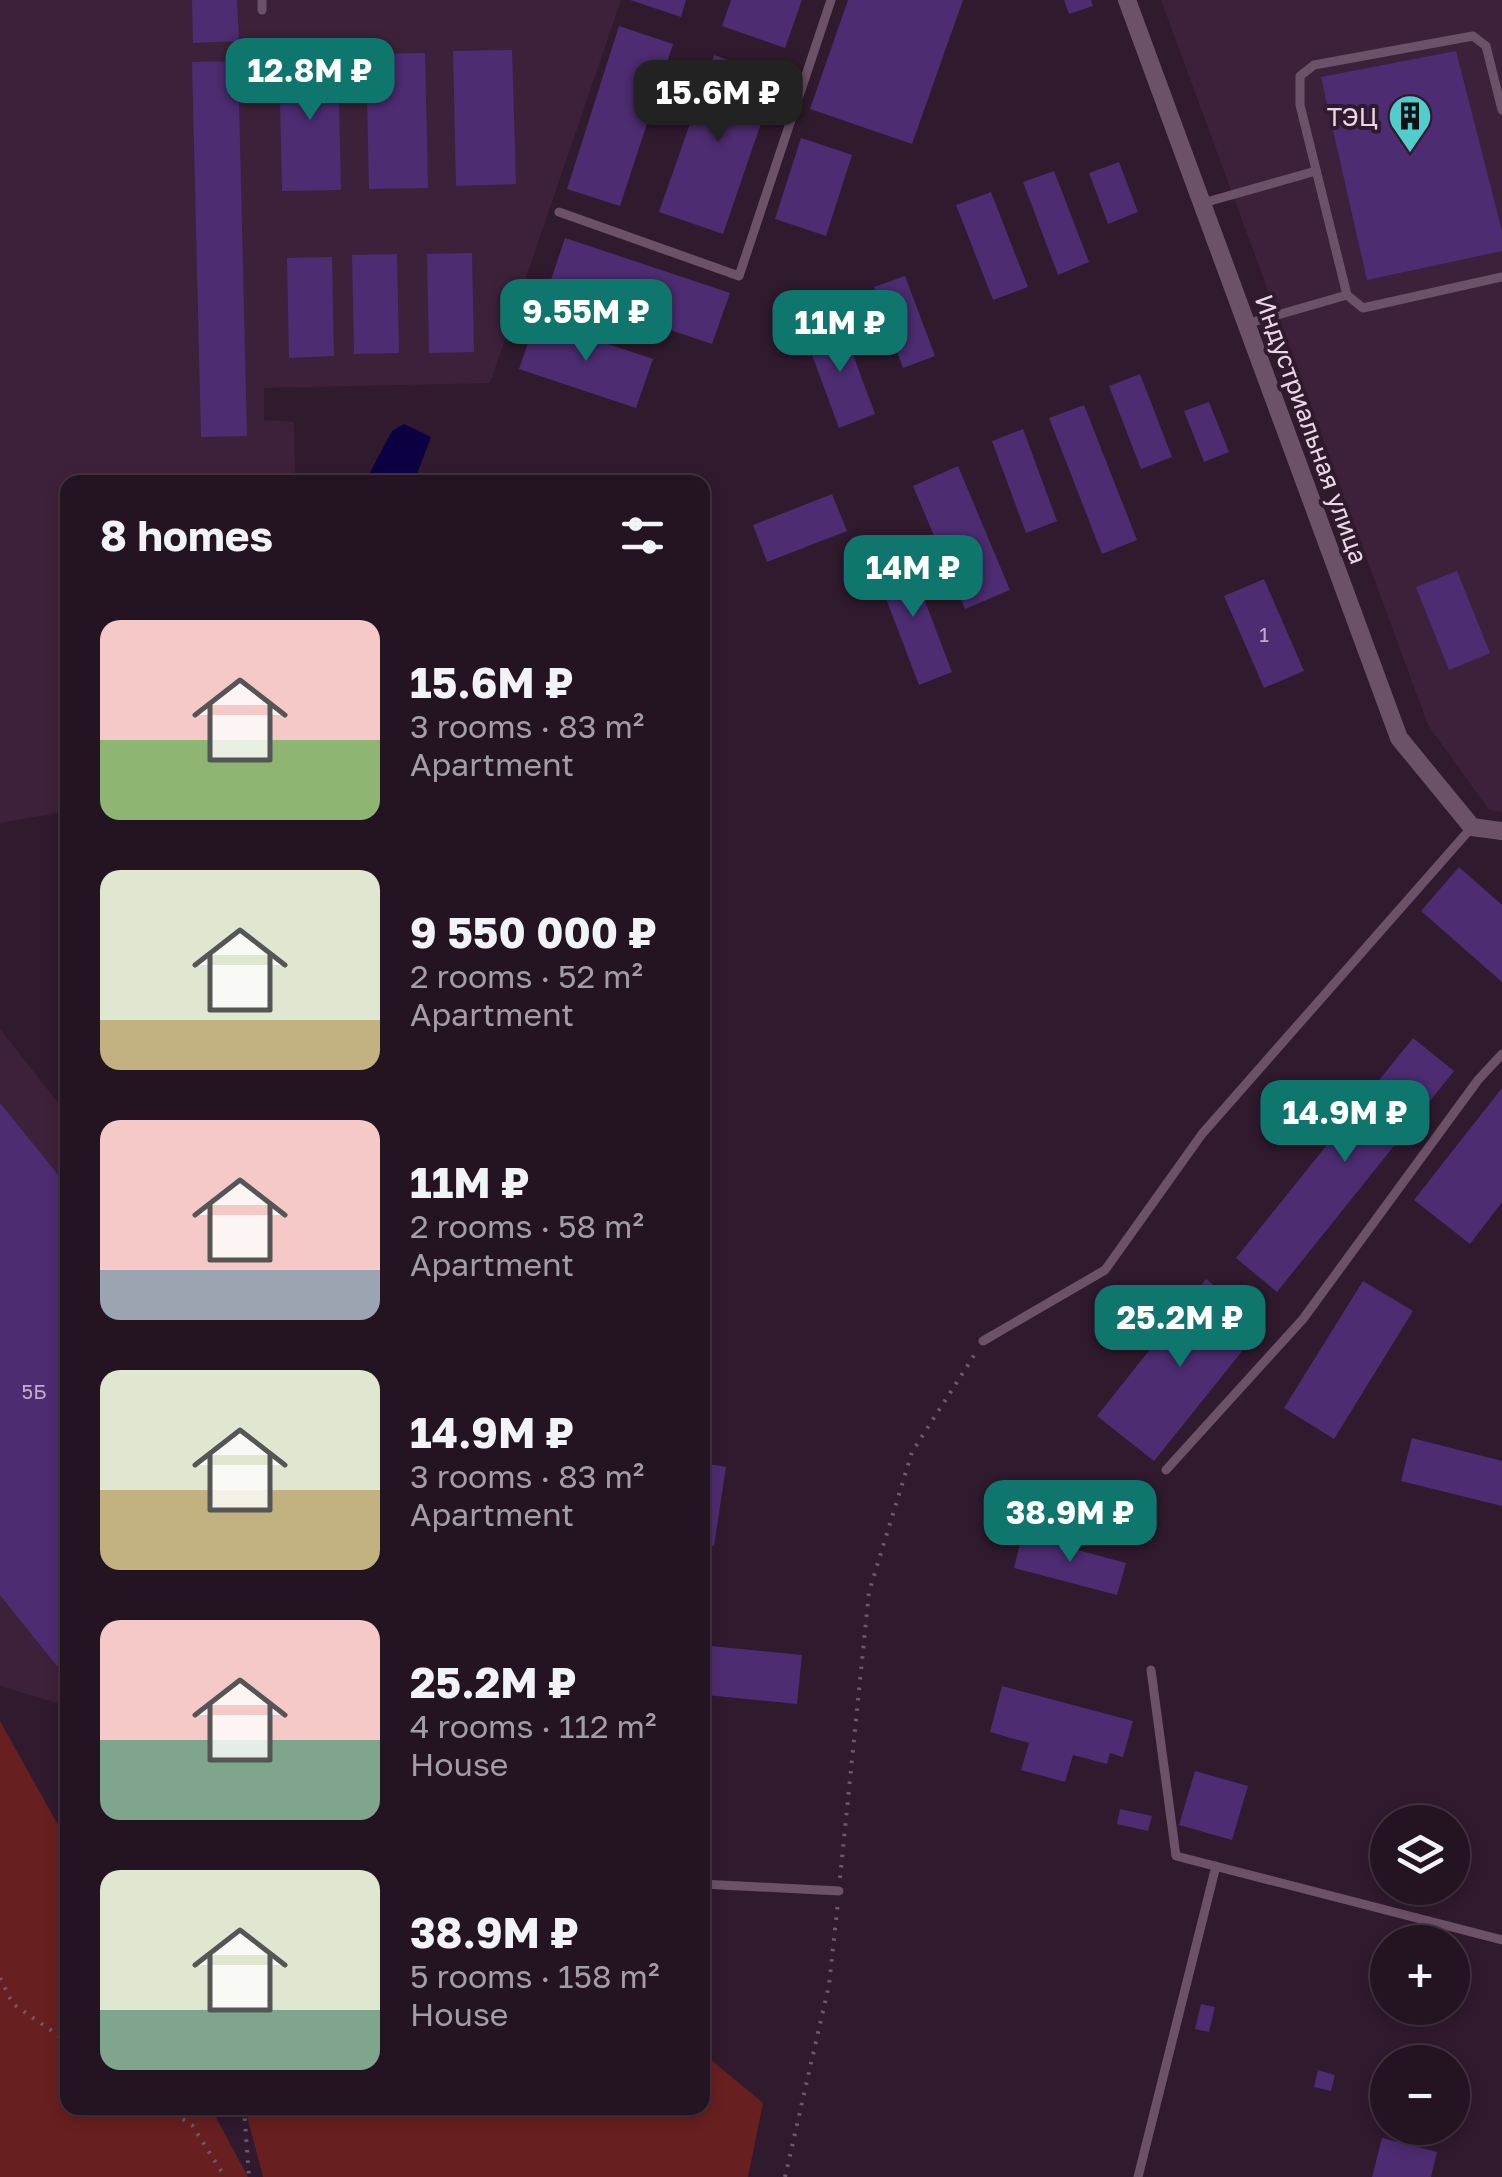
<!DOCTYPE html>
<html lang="en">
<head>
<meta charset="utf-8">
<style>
	body { margin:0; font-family:"Golos Text",sans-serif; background:#30212f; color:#f1f3f6; height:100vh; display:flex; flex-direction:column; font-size:38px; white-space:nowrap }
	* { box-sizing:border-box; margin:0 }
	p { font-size:32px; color:#a39ea5 }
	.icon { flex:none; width:55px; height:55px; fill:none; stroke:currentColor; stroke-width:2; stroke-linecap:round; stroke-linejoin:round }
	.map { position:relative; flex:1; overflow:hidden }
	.side { position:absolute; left:60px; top:475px; width:650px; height:1640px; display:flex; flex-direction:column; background:#241422; border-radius:20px; box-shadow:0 5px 15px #0003,0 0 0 2px #413340 }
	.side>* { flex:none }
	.controls { position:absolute; left:1370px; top:1805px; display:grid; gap:20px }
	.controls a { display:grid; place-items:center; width:100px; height:100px; border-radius:50%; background:#241422; box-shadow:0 5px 15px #0003,0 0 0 2px #413340; font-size:50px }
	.price { position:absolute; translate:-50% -85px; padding:0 22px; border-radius:20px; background:#0f766e; color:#fff; font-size:32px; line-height:65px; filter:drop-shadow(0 2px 5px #0008) }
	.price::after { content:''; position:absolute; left:50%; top:60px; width:30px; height:22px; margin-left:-15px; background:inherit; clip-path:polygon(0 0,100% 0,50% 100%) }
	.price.on { background:#222; color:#fff }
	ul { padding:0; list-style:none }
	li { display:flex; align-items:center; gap:30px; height:250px; padding:0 40px }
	li span { display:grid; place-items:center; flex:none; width:280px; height:200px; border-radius:20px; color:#555 }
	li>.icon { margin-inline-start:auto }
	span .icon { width:120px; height:120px; fill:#fffc; stroke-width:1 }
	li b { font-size:42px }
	h2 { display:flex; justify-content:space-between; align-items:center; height:120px; padding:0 40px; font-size:42px }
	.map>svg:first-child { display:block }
	.built { fill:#3d213a }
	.green { fill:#681f1f }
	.water { fill:#0c0043 }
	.building { fill:#4d2c71 }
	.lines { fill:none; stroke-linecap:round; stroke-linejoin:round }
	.path { stroke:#6d596b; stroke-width:4; stroke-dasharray:2.5 8; stroke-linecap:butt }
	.service { stroke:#6c5269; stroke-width:9 }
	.minor { stroke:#6c5269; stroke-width:18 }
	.labels { text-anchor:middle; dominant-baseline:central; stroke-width:8; stroke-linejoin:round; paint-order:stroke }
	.number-label { font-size:20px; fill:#c2aeca }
	.poi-label { font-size:25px; fill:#e9d9e7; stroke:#301a2e; text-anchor:end }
	.street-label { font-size:25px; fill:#e9d9e7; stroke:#301a2e }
</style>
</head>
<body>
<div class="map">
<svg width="1502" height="2177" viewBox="0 0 1502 2177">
	<rect width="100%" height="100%" fill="#301a2e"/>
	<!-- built -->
	<g class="built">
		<polygon points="0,0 621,0 490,383 264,388 264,420 294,422 295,480 239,474 222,482 68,482 67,811 0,823"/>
		<polygon points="1161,0 1502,0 1502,812 1489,810 1428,725"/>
		<polygon points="0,1029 67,1114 67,1706 0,1686"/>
	</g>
	<!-- green -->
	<g class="green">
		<polygon points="0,1721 67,1841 68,2108 211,2108 248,2177 0,2177"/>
		<polygon points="703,2053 763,2103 748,2177 263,2177 246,2112 248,2108 702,2108"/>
	</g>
	<!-- water -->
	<polygon class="water" points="404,424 431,437 414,482 365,482 392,431"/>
	<!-- building -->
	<g class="building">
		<polygon points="192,0 237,0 239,41 193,43"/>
		<polygon points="630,0 686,0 681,17"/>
		<polygon points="731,0 802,0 785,48 722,26"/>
		<polygon points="848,0 963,0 912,144 810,109"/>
		<polygon points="1064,0 1091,0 1093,6 1069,14"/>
		<polygon points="619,26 673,44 620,206 567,189"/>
		<polygon points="512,50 516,184 456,186 453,51"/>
		<polygon points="1456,51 1502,231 1502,251 1367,280 1321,77"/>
		<polygon points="425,53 428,188 369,189 366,54"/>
		<polygon points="338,55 341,190 282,191 279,57"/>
		<polygon points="714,55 777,77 723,234 659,212"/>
		<polygon points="238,61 247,436 201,437 192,62"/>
		<polygon points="801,138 852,155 826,236 775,219"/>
		<polygon points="1119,162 1138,212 1108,224 1089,173"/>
		<polygon points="1054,171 1089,262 1058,275 1023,182"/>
		<polygon points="991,192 1028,287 993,300 956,205"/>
		<polygon points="565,238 730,293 712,344 548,289"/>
		<polygon points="472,253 474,352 429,353 427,254"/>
		<polygon points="397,254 399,353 354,354 352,255"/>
		<polygon points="332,257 334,356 289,358 287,258"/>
		<polygon points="905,276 935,356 903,368 874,287"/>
		<polygon points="536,320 653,359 636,408 519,369"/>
		<polygon points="841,322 875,414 839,428 805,336"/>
		<polygon points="1140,374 1172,457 1141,469 1109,386"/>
		<polygon points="1209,402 1229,452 1204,462 1184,411"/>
		<polygon points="1084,405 1137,540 1102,554 1049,418"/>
		<polygon points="1023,429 1057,521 1026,533 992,441"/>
		<polygon points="958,466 1010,590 965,609 913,486"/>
		<polygon points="832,494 847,531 767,562 753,525"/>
		<polygon points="907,554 952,672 919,685 874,567"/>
		<polygon points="1457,571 1490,653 1449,670 1416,587"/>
		<polygon points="1264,579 1304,671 1264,688 1224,596"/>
		<polygon points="1459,867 1502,905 1502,982 1421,911"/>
		<polygon points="1413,1038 1454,1071 1277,1292 1236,1258"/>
		<polygon points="1502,1088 1502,1202 1470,1244 1414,1200"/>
		<polygon points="0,1103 68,1187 68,1658 57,1666 0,1595"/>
		<polygon points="1206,1279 1263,1325 1154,1461 1097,1416"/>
		<polygon points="1363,1281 1413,1311 1334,1439 1284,1408"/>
		<polygon points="1412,1438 1502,1461 1502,1506 1401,1481"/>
		<polygon points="702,1463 726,1467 714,1546 702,1544"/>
		<polygon points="1022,1535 1126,1563 1117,1595 1014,1568"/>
		<polygon points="711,1646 802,1655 797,1704 706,1695"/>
		<polygon points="1002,1686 1133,1721 1123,1757 1110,1753 1107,1764 1073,1755 1065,1782 1021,1770 1029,1743 990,1732"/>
		<polygon points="1195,1771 1248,1786 1232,1840 1179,1825"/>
		<polygon points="1120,1809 1152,1816 1148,1831 1117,1824"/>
		<polygon points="1201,2004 1215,2007 1209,2032 1195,2029"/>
		<polygon points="1318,2070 1335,2075 1331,2091 1314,2087"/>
		<polygon points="1382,2138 1437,2152 1431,2177 1372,2177"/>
	</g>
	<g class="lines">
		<!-- path -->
		<g class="path">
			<polyline points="840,1878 869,1592 912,1452 975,1354"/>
			<polyline points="0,1978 13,2004 68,2042"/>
			<polyline points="165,2108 192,2125 225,2177"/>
			<polyline points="244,2108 249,2177"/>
			<polyline points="785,2177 829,1985 838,1902"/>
		</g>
		<!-- service -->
		<g class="service">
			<polyline points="262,0 262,10"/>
			<polyline points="1203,203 1316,171"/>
			<polyline points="559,212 739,276 831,0"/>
			<polyline points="1347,295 1300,105 1300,76 1314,65 1473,36 1486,46 1502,110"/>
			<polyline points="1246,324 1347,295 1363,308 1502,277"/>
			<polyline points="983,1341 1105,1270 1202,1134 1472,827"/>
			<polyline points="1166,1470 1303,1319 1478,1080 1502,1054"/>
			<polyline points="1151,1670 1176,1856 1502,1940"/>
			<polyline points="702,1884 839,1891"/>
			<polyline points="1138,2177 1216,1866"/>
		</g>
		<!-- minor -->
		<polyline class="minor" points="1127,0 1399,738 1472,827 1502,831"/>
	</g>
	<!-- icons -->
	<defs>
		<g id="building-pin" transform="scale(2.25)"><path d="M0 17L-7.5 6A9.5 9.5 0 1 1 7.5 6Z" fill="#52cdcd" stroke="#301a2e"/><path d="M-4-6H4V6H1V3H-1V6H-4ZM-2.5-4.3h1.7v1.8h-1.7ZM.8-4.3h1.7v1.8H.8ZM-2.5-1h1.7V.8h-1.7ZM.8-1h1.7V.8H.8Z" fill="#111"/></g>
	</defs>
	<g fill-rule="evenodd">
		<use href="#building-pin" x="1410" y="116"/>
	</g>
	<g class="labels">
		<!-- number labels -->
		<g class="number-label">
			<text x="1264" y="634">1</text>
			<text x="34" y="1391">5Б</text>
		</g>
		<!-- poi labels -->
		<g class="poi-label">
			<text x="1378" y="116">ТЭЦ</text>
		</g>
		<!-- street labels -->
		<g class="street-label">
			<text transform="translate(1312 429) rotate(70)">Индустриальная улица</text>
		</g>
	</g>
</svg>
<div class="controls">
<a><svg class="icon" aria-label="layers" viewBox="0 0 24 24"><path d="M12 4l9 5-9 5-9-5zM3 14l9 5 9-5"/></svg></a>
<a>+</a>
<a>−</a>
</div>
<b class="price" style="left:310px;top:123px">12.8M ₽</b>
<b class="price on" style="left:718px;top:145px">15.6M ₽</b>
<b class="price" style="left:586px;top:364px">9.55M ₽</b>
<b class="price" style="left:840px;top:375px">11M ₽</b>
<b class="price" style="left:913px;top:620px">14M ₽</b>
<b class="price" style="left:1345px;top:1165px">14.9M ₽</b>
<b class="price" style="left:1180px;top:1370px">25.2M ₽</b>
<b class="price" style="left:1070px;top:1565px">38.9M ₽</b>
<section class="side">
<h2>8 homes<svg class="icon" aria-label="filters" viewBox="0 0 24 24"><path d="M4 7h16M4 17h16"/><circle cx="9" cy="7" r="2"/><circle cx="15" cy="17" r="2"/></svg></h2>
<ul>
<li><span style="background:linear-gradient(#f6c9c9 60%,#8fb573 0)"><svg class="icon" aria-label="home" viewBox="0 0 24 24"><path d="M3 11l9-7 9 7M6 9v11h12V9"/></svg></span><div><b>15.6M ₽</b><p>3 rooms · 83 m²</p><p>Apartment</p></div></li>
<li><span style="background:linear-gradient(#dfe7d0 75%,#c2b280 0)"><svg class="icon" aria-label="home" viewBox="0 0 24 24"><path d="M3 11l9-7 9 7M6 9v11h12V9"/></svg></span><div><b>9 550 000 ₽</b><p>2 rooms · 52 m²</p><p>Apartment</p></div></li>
<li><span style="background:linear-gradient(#f6c9c9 75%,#9aa5b1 0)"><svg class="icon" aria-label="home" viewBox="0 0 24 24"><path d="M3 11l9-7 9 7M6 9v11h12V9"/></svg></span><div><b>11M ₽</b><p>2 rooms · 58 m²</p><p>Apartment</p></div></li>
<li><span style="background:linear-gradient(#dfe7d0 60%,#c2b280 0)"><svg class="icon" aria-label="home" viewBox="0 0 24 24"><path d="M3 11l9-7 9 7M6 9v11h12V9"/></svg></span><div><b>14.9M ₽</b><p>3 rooms · 83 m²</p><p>Apartment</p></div></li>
<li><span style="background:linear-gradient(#f6c9c9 60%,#7fa58c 0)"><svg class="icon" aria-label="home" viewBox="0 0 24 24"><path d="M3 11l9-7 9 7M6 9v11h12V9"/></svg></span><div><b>25.2M ₽</b><p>4 rooms · 112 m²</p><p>House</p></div></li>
<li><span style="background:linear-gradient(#dfe7d0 70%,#7fa58c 0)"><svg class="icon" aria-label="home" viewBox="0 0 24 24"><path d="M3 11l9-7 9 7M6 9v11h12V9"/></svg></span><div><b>38.9M ₽</b><p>5 rooms · 158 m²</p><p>House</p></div></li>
</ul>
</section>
</div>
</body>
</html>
